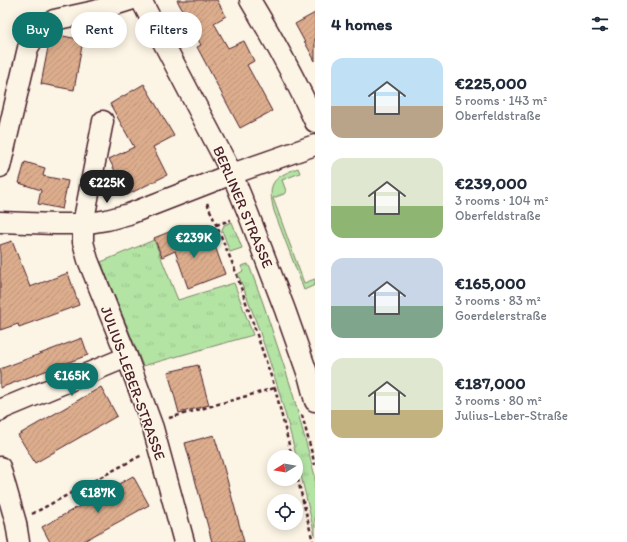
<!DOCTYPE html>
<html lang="en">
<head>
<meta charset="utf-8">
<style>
	body { margin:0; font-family:Itim,sans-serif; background:#f6f6f7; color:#1f2937; height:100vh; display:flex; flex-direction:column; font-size:15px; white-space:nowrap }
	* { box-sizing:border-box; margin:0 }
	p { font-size:13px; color:#747a83 }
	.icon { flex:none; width:22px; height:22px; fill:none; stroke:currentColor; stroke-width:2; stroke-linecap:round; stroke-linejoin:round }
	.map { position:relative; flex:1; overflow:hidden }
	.drawer { display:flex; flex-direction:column; background:#fff; width:312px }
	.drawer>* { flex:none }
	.guide { position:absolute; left:12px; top:12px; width:243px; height:36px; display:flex; gap:8px }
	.needle { width:26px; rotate:259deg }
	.fabs { position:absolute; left:267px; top:450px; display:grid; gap:8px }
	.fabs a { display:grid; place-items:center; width:36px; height:36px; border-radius:50%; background:#fff; box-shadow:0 2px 10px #0003; font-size:20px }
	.price { position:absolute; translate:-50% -34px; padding:0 9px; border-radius:14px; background:#0f766e; color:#fff; font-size:13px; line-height:26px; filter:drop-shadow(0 1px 2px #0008) }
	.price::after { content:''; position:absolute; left:50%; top:24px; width:12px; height:9px; margin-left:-6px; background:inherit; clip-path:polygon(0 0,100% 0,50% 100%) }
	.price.current { background:#222; color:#fff }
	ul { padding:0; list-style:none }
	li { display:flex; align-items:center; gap:12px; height:100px; padding:0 16px }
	li span { display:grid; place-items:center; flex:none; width:112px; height:80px; border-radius:12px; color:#555 }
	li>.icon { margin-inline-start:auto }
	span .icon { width:48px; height:48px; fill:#fffc; stroke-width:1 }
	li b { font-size:17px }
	h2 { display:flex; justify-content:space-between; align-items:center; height:48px; padding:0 16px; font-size:17px }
	.chip { padding:0 14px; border-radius:18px; background:#fff; box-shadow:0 2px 10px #0003; font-size:14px; line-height:36px }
	.chip.current { background:#0f766e; color:#fff }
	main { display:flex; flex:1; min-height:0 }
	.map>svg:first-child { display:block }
	.grass { fill:url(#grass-tufts); stroke:#7e8268 }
	.building { fill:url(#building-hatch); stroke:#4a1f2b }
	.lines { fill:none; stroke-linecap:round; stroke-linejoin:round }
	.minor-casing { stroke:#4a1f2b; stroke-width:23 }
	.path { stroke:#4a1f2b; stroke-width:2.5; stroke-dasharray:4 3; stroke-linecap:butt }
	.minor { stroke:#fcf5e5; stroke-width:20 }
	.labels { text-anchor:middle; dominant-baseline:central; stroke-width:3; stroke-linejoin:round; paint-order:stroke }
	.street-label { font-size:15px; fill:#4a1f2b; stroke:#fcf5e5 }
</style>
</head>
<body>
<main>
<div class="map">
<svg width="315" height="542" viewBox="0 0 315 542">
	<defs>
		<pattern id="grass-tufts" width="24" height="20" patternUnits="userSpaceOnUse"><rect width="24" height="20" fill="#b3e4a4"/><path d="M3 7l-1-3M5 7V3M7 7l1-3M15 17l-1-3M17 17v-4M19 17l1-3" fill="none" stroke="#9bc38d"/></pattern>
		<pattern id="building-hatch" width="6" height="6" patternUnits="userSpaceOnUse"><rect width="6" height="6" fill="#dcad8d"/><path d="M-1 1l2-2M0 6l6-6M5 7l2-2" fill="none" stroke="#be947a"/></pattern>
	</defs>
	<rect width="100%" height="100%" fill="#fcf5e5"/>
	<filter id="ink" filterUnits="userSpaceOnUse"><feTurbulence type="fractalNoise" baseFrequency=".025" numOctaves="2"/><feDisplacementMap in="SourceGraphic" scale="8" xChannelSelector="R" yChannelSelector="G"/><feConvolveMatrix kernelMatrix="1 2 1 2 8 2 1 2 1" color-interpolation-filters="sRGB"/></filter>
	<g filter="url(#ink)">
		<!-- grass -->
		<g class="grass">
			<path d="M298 168 300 173 282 180 286 191 284 194 273 198 304 283 315 279V285L304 290 274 211C267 183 272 178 298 168Z"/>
			<polygon points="232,222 242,248 230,252 222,230 224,225"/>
			<polygon points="154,240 178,300 234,283 253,335 143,366 101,262"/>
			<path d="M248 264 250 268 263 303 291 387 315 476V536C304 487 292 436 278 388 266 349 253 311 238 274L243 271 241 266Z"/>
		</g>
		<!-- building -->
		<g class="building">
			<polygon points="177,0 217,0 226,16 214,23 228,48 244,41 254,61 247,65 272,111 240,128 197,47 201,45"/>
			<polygon points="315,13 315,61 295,24"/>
			<polygon points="53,34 83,40 74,90 41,84 50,37"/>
			<polygon points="144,84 174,136 153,147 167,175 127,195 109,159 134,147 110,104"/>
			<polygon points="25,162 45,168 43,176 68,181 62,209 38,204 41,190 19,183"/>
			<polygon points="169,232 175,248 211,235 225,274 188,288 175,251 162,257 154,238"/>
			<polygon points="12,241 30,287 68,273 79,305 19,327 18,324 0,330 0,245"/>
			<polygon points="82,338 88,355 0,388 0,369"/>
			<polygon points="198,365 209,405 179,413 168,372"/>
			<polygon points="101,387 117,416 35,463 18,435"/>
			<polygon points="214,435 222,461 244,542 212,542 207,523 185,443"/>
			<polygon points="133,476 149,505 82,542 50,542 42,527"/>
		</g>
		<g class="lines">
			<!-- minor casing -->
			<g class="minor-casing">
				<g id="minor">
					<polyline points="141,0 232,174 248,213 285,310 309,378 315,401"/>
					<path d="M250 0C274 40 296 80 315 122"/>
					<polyline points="103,121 83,224 83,242 88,260 127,357 153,428 184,542"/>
					<polyline points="0,167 28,48 38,31 54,20 95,11 130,0"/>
					<polyline points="0,222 55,224 83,224 107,220 129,214 232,174 315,145"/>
					<polyline points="0,411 2,409 127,357"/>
					<polyline points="0,467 16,523 19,542"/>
				</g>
			</g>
			<!-- path -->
			<g class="path">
				<polyline points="207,203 234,267 275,388 292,457"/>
				<polyline points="216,225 231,220"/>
				<polyline points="302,415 315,465"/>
				<polyline points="169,418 275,388"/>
				<polyline points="296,472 313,542"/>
				<polyline points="32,514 142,455"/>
			</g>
			<!-- minor -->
			<use href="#minor" class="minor"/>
		</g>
	</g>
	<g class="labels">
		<!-- street labels -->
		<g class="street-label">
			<text transform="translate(243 207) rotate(67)">BERLINER STRASSE</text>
			<text transform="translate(133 383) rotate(70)">JULIUS-LEBER-STRASSE</text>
		</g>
	</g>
</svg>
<div class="fabs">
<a><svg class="needle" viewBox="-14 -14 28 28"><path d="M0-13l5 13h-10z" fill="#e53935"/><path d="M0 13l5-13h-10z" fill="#747a83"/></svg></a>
<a><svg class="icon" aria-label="locate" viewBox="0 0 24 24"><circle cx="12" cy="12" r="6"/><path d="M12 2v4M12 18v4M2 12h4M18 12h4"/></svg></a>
</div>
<b class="price current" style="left:107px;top:204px">€225K</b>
<b class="price" style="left:194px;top:259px">€239K</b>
<b class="price" style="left:72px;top:397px">€165K</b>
<b class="price" style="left:98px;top:514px">€187K</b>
<div class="guide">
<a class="chip current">Buy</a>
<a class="chip">Rent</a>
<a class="chip">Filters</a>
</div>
</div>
<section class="drawer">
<h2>4 homes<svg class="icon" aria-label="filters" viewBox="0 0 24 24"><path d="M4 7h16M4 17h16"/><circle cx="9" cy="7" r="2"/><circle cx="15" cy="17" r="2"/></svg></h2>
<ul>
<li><span style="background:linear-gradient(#bfe0f5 60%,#b9a48a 0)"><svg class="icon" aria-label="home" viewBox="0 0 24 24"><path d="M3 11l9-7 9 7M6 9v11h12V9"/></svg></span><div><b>€225,000</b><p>5 rooms · 143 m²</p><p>Oberfeldstraße</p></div></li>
<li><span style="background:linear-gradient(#dfe7d0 60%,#8fb573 0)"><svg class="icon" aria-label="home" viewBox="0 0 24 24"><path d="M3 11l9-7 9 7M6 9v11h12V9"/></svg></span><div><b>€239,000</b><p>3 rooms · 104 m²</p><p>Oberfeldstraße</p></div></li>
<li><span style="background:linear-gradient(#c9d6e8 60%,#7fa58c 0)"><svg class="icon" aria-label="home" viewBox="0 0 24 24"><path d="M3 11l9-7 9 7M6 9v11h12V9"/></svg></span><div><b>€165,000</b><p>3 rooms · 83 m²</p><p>Goerdelerstraße</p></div></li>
<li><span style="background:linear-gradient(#dfe7d0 65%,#c2b280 0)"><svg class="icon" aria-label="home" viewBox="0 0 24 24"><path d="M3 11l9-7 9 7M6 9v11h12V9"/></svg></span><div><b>€187,000</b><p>3 rooms · 80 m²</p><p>Julius-Leber-Straße</p></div></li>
</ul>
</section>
</main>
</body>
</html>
